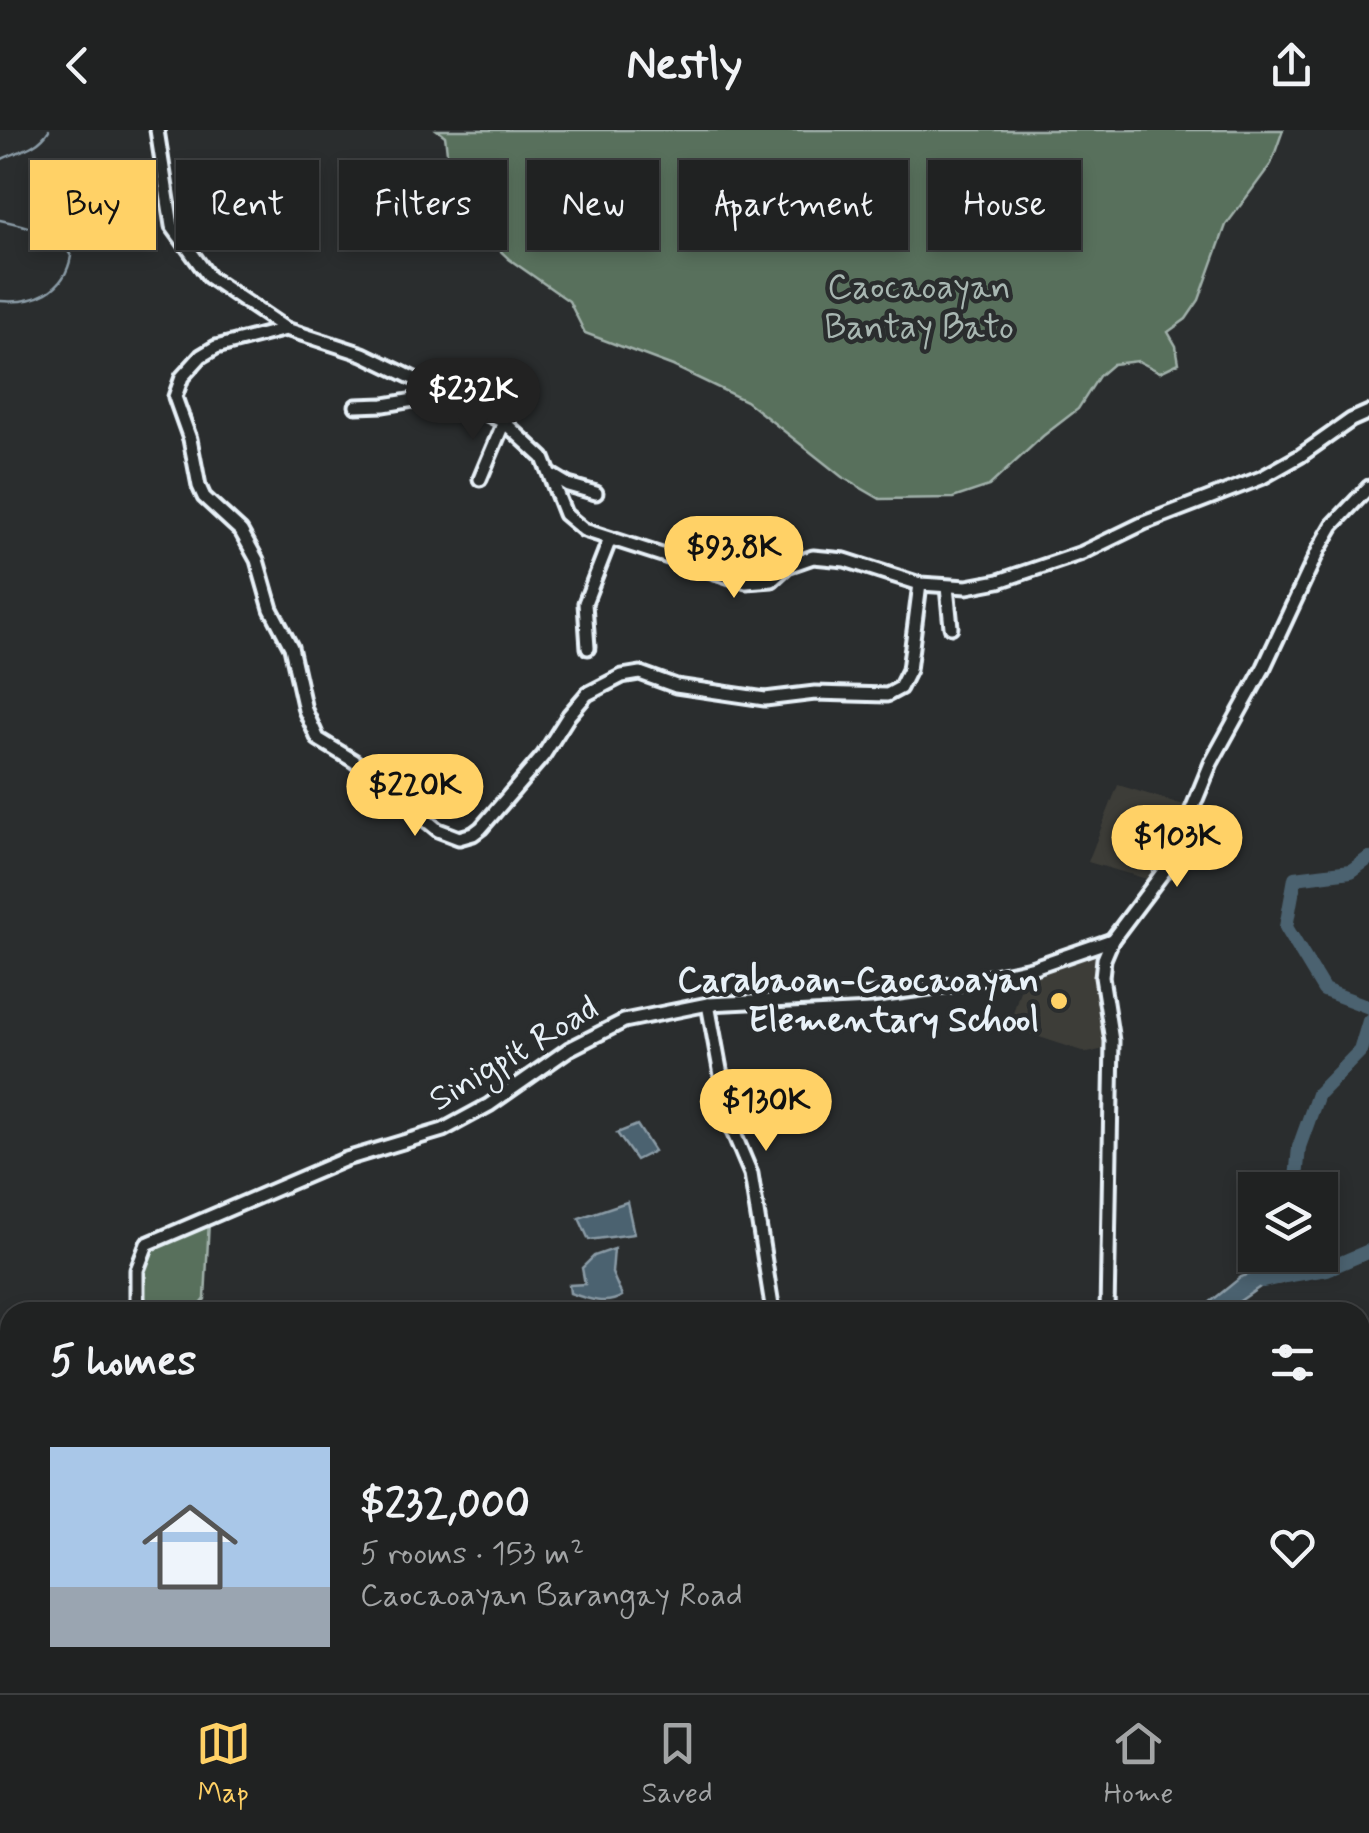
<!DOCTYPE html>
<html lang="en">
<head>
<meta charset="utf-8">
<style>
	body { margin:0; font-family:Mynerve,sans-serif; background:#2d2f2f; color:#f1f3f6; height:100vh; display:flex; flex-direction:column; font-size:38px; white-space:nowrap }
	* { box-sizing:border-box; margin:0 }
	p { font-size:32px; color:#a2a4a5 }
	.icon { flex:none; width:55px; height:55px; fill:none; stroke:currentColor; stroke-width:2; stroke-linecap:round; stroke-linejoin:round }
	.map { position:relative; flex:1; overflow:hidden }
	.details { position:absolute; left:0px; top:1172px; width:1370px; height:392px; display:flex; flex-direction:column; background:#202222; border-radius:30px 30px 0 0; box-shadow:0 5px 15px #0003,0 0 0 2px #3d3f40 }
	.details>* { flex:none }
	.banner { position:absolute; left:30px; top:30px; width:1310px; height:90px; display:flex; gap:20px }
	.tools { position:absolute; left:1238px; top:1042px; display:grid; gap:20px }
	.tools a { display:grid; place-items:center; width:100px; height:100px; border-radius:0px; background:#202222; box-shadow:0 5px 15px #0003,0 0 0 2px #3d3f40; font-size:50px }
	.price { position:absolute; translate:-50% -85px; padding:0 22px; border-radius:35px; background:#ffd166; color:#111; font-size:32px; line-height:65px; filter:drop-shadow(0 2px 5px #0008) }
	.price::after { content:''; position:absolute; left:50%; top:60px; width:30px; height:22px; margin-left:-15px; background:inherit; clip-path:polygon(0 0,100% 0,50% 100%) }
	.price.on { background:#222; color:#fff }
	ul { padding:0; list-style:none }
	li { display:flex; align-items:center; gap:30px; height:250px; padding:0 50px }
	li+li { border-top:2px solid #3d3f40 }
	li span { display:grid; place-items:center; flex:none; width:280px; height:200px; border-radius:0px; color:#555 }
	li>.icon { margin-inline-start:auto }
	span .icon { width:120px; height:120px; fill:#fffc; stroke-width:1 }
	li b { font-size:42px }
	h2 { display:flex; justify-content:space-between; align-items:center; height:120px; padding:0 50px; font-size:42px }
	.tag { padding:0 35px; border-radius:0px; background:#202222; box-shadow:0 5px 15px #0003,0 0 0 2px #3d3f40; font-size:35px; line-height:90px }
	.tag.on { background:#ffd166; color:#111 }
	header { display:flex; justify-content:space-between; align-items:center; height:130px; padding:0 50px; background:#202222; font-size:45px; font-weight:700 }
	.tabs { display:flex; justify-content:space-around; align-items:center; height:140px; border-top:2px solid #3d3f40; background:#202222; font-size:28px; color:#a2a4a5 }
	.tabs a { display:grid; justify-items:center; gap:5px }
	.tabs .on { color:#ffd166 }
	.map>svg:first-child { display:block }
	.built { fill:#3e3e39 }
	.green { fill:#59705c; stroke:#a0b0aa; stroke-width:2.5 }
	.water { fill:#4c6270; stroke:#8a9ba6; stroke-width:2.5 }
	.lines { fill:none; stroke-linecap:round; stroke-linejoin:round }
	.stream { stroke:#8a9ba6; stroke-width:2.5 }
	.river { stroke:#4c6270; stroke-width:14 }
	.minor-casing { stroke:#e8f1f8; stroke-width:19 }
	.minor { stroke:#2a2d2e; stroke-width:11 }
	.poi-dot { fill:#ffd166; stroke:#2a2d2e; stroke-width:4 }
	.labels { text-anchor:middle; dominant-baseline:central; stroke-width:9; stroke-linejoin:round; paint-order:stroke }
	.park-label { font-size:35px; fill:#a8b7b2; stroke:#2a2d2e }
	.poi-label { font-size:35px; font-weight:bold; fill:#e8f1f8; stroke:#2a2d2e; text-anchor:end }
	.street-label { font-size:35px; fill:#e8f1f8; stroke:#2a2d2e }
</style>
</head>
<body>
<header><svg class="icon" aria-label="back" viewBox="0 0 24 24"><path d="M15 5l-7 7 7 7"/></svg>Nestly<svg class="icon" aria-label="share" viewBox="0 0 24 24"><path d="M12 15V3M7 8l5-5 5 5M5 13v7h14v-7"/></svg></header>
<div class="map">
<svg width="1369" height="1563" viewBox="0 0 1369 1563">
	<rect width="100%" height="100%" fill="#2a2d2e"/>
	<filter id="ink" filterUnits="userSpaceOnUse"><feTurbulence type="fractalNoise" baseFrequency=".01" numOctaves="2"/><feDisplacementMap in="SourceGraphic" scale="20" xChannelSelector="R" yChannelSelector="G"/><feConvolveMatrix kernelMatrix="1 2 1 2 8 2 1 2 1" color-interpolation-filters="sRGB"/></filter>
	<g filter="url(#ink)">
		<!-- built -->
		<g class="built">
			<polygon points="1118,655 1187,676 1154,751 1088,732"/>
			<polygon points="1096,824 1097,858 1105,883 1107,918 1088,923 1009,897 1024,847"/>
		</g>
		<!-- green -->
		<g class="green">
			<path d="M437 0H1283L1271 34 1226 95 1199 170 1186 189 1168 202 1176 216 1179 233 1160 242 1138 231 1113 234 1099 246 1078 279 1043 306 989 356 953 368 880 369 842 347 746 271 673 236 585 203 569 171 509 129 491 112C495 89 496 68 471 58 462 54 458 53 452 45 447 35 447 18 445 6Z"/>
			<polygon points="209,1090 205,1169 195,1182 139,1182 139,1140 149,1115"/>
			<polygon points="133,1555 227,1555 245,1563 133,1563"/>
		</g>
		<!-- water -->
		<g class="water">
			<polygon points="637,995 654,1021 636,1030 617,1003"/>
			<polygon points="627,1072 634,1104 589,1110 579,1088"/>
			<path d="M614 1119 612 1143 622 1166C607 1176 587 1169 570 1163L569 1155 585 1154 582 1138 594 1126Z"/>
			<polygon points="1278,1134 1281,1153 1263,1155 1224,1182 1198,1182 1241,1147"/>
		</g>
		<g class="lines">
			<!-- stream -->
			<g class="stream">
				<path d="M0 30C18 21 38 18 49 0"/>
				<path d="M0 90C24 95 59 103 71 126 65 162 34 174 0 171"/>
			</g>
			<!-- river -->
			<g class="river">
				<polyline points="1369,728 1351,741 1295,748 1286,797 1324,860 1369,877"/>
				<polyline points="1295,1060 1299,1017 1318,964 1360,921 1369,891"/>
				<polyline points="1285,1146 1327,1139 1369,1121"/>
				<polyline points="1263,1151 1285,1146 1288,1125"/>
			</g>
			<!-- minor casing -->
			<g class="minor-casing">
				<g id="minor">
					<polyline points="157,0 172,96 209,147 286,199 363,224 504,292 543,328 565,384 584,400 746,452 772,450 787,436 813,427 845,430 920,454 967,457 999,451 1082,423 1144,393 1261,348 1300,326 1351,290 1369,282"/>
					<polyline points="286,199 216,217 201,226 182,247 175,267 190,309 199,356 204,367 241,401 257,430 271,479 291,517 305,580 318,609 354,631 438,700 459,708 473,704 481,698 543,626 569,585 587,564 622,546 640,543 676,556 765,569 815,563 887,565 900,558 909,540 920,454"/>
					<polyline points="356,276 384,275 450,264"/>
					<polyline points="553,346 568,355 596,363"/>
					<polyline points="480,349 504,292"/>
					<polyline points="947,457 951,497"/>
					<polyline points="588,518 585,473 610,409"/>
					<polyline points="708,874 730,994 751,1044 773,1182"/>
					<polyline points="137,1182 137,1140 147,1114 346,1029 443,1000 489,975 569,919 624,891 708,874 870,866 951,855 1031,838 1112,810"/>
					<polyline points="1107,1182 1112,911 1102,847 1104,829 1112,810 1170,733 1211,633 1264,537 1319,419 1333,395 1369,357"/>
					<polyline points="131,1563 131,1555"/>
					<polyline points="968,1563 970,1555"/>
				</g>
			</g>
			<!-- minor -->
			<use href="#minor" class="minor"/>
		</g>
	</g>
	<!-- markers -->
	<circle class="poi-dot" cx="1059" cy="871" r="10"/>
	<g class="labels">
		<!-- park labels -->
		<g class="park-label">
			<text x="919" y="158">Caocaoayan<tspan x="919" dy="40">Bantay Bato</tspan></text>
		</g>
		<!-- poi labels -->
		<g class="poi-label">
			<text x="1039" y="851">Carabaoan-Caocaoayan<tspan x="1039" dy="40">Elementary School</tspan></text>
		</g>
		<!-- street labels -->
		<g class="street-label">
			<text transform="translate(514 924) rotate(-31)">Sinigpit Road</text>
		</g>
	</g>
</svg>
<div class="tools">
<a><svg class="icon" aria-label="layers" viewBox="0 0 24 24"><path d="M12 4l9 5-9 5-9-5zM3 14l9 5 9-5"/></svg></a>
</div>
<b class="price on" style="left:473px;top:313px">$232K</b>
<b class="price" style="left:734px;top:471px">$93.8K</b>
<b class="price" style="left:415px;top:709px">$220K</b>
<b class="price" style="left:1177px;top:760px">$103K</b>
<b class="price" style="left:766px;top:1024px">$130K</b>
<div class="banner">
<a class="tag on">Buy</a>
<a class="tag">Rent</a>
<a class="tag">Filters</a>
<a class="tag">New</a>
<a class="tag">Apartment</a>
<a class="tag">House</a>
</div>
<section class="details">
<h2>5 homes<svg class="icon" aria-label="filters" viewBox="0 0 24 24"><path d="M4 7h16M4 17h16"/><circle cx="9" cy="7" r="2"/><circle cx="15" cy="17" r="2"/></svg></h2>
<ul>
<li><span style="background:linear-gradient(#a9c7e8 70%,#9aa5b1 0)"><svg class="icon" aria-label="home" viewBox="0 0 24 24"><path d="M3 11l9-7 9 7M6 9v11h12V9"/></svg></span><div><b>$232,000</b><p>5 rooms · 153 m²</p><p>Caocaoayan Barangay Road</p></div><svg class="icon" aria-label="heart" viewBox="0 0 24 24"><path d="M12 20l-8-8c-3-5 5-10 8-4 3-6 11-1 8 4z"/></svg></li>
</ul>
</section>
</div>
<nav class="tabs">
<a class="on"><svg class="icon" aria-label="map" viewBox="0 0 24 24"><path d="M3 6l6-2 6 2 6-2v14l-6 2-6-2-6 2zM9 4v14M15 6v14"/></svg>Map</a>
<a><svg class="icon" aria-label="saved" viewBox="0 0 24 24"><path d="M7 4h10v16l-5-4-5 4z"/></svg>Saved</a>
<a><svg class="icon" aria-label="home" viewBox="0 0 24 24"><path d="M3 11l9-7 9 7M6 9v11h12V9"/></svg>Home</a>
</nav>
</body>
</html>
